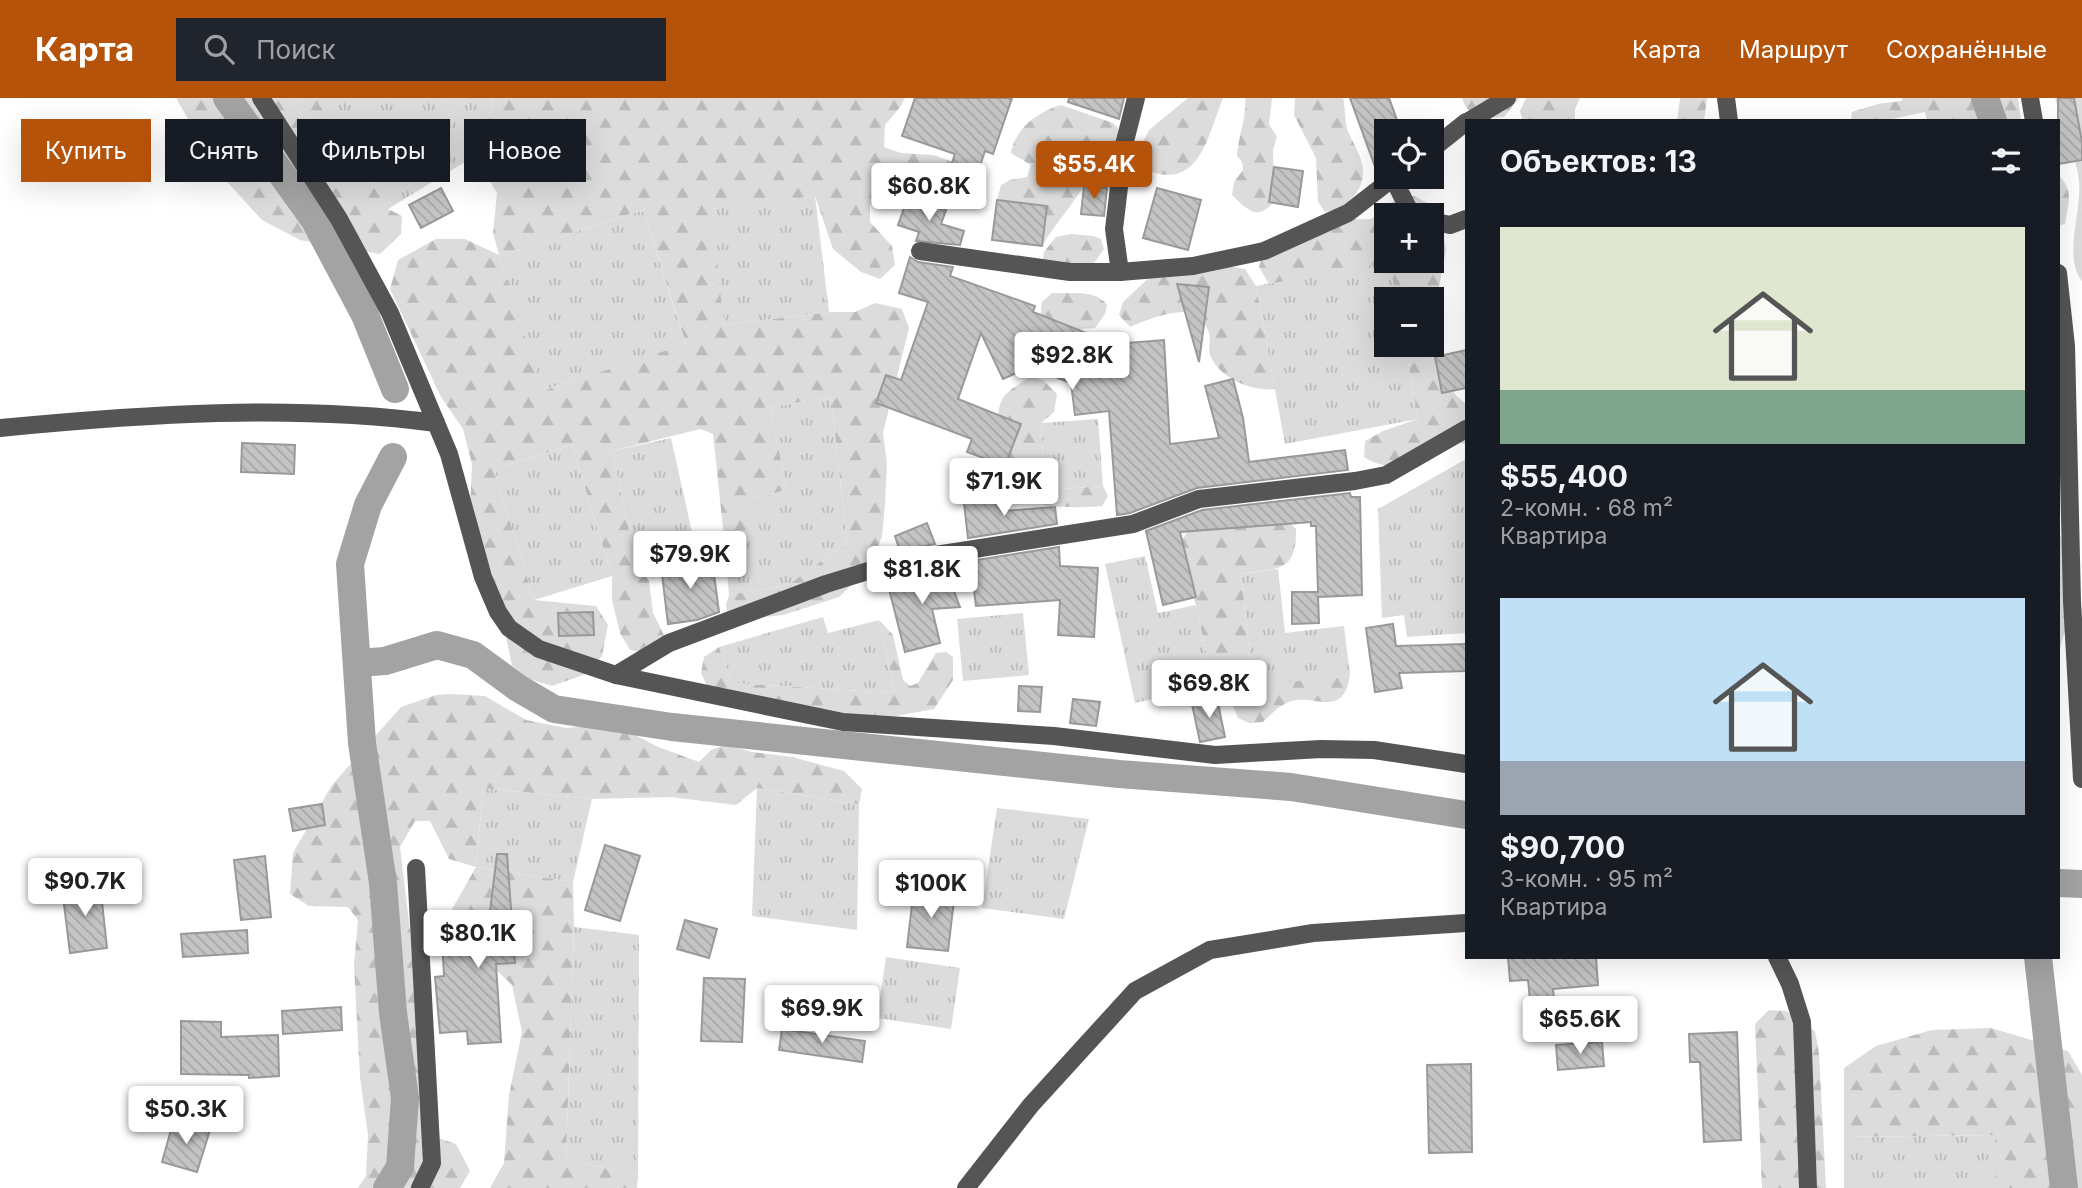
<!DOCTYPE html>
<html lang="ru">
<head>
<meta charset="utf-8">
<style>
	body { margin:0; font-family:Inter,sans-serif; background:#20242c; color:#f1f3f6; height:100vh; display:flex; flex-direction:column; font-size:26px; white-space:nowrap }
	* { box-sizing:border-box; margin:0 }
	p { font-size:23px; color:#9ea1a6 }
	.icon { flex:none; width:38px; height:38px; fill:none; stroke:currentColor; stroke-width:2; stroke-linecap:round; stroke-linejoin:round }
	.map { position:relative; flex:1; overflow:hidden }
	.sheet { position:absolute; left:1465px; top:21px; width:595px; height:840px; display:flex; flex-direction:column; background:#171b24; border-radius:0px; box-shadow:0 7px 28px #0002 }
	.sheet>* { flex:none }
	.guide { position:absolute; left:21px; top:21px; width:665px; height:63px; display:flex; gap:14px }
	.fabs { position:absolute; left:1374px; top:21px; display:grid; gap:14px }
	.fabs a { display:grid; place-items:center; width:70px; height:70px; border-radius:0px; background:#171b24; box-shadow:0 7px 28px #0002; font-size:35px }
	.price { position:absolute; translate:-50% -60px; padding:0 16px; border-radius:7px; background:#fff; color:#222; font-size:23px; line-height:46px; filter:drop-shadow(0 2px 4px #0008) }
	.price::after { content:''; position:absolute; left:50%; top:42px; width:21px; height:16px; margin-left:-10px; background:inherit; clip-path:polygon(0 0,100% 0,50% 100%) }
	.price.on { background:#b45309; color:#fff }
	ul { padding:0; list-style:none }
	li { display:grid; align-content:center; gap:14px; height:371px; padding:0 35px }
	li span { display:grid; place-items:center; height:217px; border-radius:0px; color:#555 }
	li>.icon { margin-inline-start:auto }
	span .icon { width:126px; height:126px; fill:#fffc; stroke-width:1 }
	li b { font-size:30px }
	h2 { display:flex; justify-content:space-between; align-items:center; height:84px; padding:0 35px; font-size:30px }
	.chip { padding:0 24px; border-radius:0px; background:#171b24; box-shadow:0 7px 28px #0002; font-size:24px; line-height:63px }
	.chip.on { background:#b45309; color:#fff }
	header { display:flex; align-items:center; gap:42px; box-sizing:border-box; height:98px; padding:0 35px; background:#b45309; color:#fff }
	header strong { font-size:33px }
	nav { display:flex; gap:38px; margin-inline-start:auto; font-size:24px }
	.search { width:490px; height:63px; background:#20242c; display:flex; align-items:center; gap:18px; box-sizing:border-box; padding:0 24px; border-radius:0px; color:#9ea1a6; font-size:26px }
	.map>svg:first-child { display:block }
	.grass { fill:url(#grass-tufts) }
	.forest { fill:url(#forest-firs); fill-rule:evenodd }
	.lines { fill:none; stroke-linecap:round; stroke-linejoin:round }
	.canal { stroke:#a3a3a3; stroke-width:28 }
	.building { fill:url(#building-back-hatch); stroke:#999; stroke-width:2 }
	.minor { stroke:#555; stroke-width:18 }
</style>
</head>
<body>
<header>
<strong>Карта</strong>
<div class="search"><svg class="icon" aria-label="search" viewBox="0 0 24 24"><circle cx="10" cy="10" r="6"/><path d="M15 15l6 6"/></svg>Поиск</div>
<nav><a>Карта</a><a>Маршрут</a><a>Сохранённые</a></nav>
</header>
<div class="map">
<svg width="2082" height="1090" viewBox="0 0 2082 1090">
	<defs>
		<pattern id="grass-tufts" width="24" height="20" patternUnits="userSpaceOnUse" patternTransform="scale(1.75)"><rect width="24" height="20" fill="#dcdcdc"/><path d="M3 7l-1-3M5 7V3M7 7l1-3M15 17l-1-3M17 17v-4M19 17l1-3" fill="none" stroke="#bbb"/></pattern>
		<pattern id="forest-firs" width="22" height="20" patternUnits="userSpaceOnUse" patternTransform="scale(1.75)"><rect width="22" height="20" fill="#dcdcdc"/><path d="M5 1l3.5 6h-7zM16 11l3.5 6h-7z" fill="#bbb"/></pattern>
		<pattern id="building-back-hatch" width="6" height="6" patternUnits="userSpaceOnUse" patternTransform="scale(1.75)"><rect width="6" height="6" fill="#c4c4c4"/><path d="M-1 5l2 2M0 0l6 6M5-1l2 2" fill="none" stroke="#a7a7a7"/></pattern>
	</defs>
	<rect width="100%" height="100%" fill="#fff"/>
	<!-- grass -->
	<g class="grass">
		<polygon points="315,0 493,0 483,53 388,111"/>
		<polygon points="815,98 829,214 724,227 710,111"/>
		<polygon points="643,112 686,247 541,293 499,158"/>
		<polygon points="1390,163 1397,201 1386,201 1386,247 1405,247 1418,321 1285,346 1256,188"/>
		<polygon points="831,299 847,445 788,487 729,497 725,449 753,441 753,400 787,392 770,309"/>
		<polygon points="1098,321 1103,388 1045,392 1041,325"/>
		<polygon points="671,340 696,452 636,465 612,353"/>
		<polygon points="572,347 612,478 534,502 494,371"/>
		<polygon points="1466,361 1466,535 1407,539 1404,517 1382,520 1378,411"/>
		<polygon points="1145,458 1158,515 1196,507 1213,588 1135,605 1105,466"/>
		<polygon points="1278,471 1285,535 1344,528 1350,577 1253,589 1241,476"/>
		<polygon points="1023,515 1029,577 963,583 957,521"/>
		<polygon points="823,519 828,535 879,522 895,595 732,585 719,549"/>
		<polygon points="483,690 592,701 573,784 476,769"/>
		<polygon points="757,690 859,706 857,832 752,818"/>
		<polygon points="997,710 1089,721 1064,821 982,810"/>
		<polygon points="574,829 639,837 638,1078 566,1061"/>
		<polygon points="886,859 960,870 951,931 877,920"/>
		<polygon points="1996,1037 1996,1090 1844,1090 1844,1039"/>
	</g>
	<!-- forest -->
	<g class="forest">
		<polygon points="176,0 315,0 388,111 402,118 401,136 380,156 300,142 262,122 220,76"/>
		<path d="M493 0H905L901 8 885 27 884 49 901 55 934 57 958 66 954 87 948 93 937 98 886 99 870 107V124L892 148 895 167 880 181 861 174 833 151 815 98 711 111 724 227 829 214H855L875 205 902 211 909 230 883 335 887 366 885 406 882 438 870 469 839 499 783 517 735 522 728 518 726 507 729 497 788 487 847 445 831 299 770 309 787 392 753 400V441L725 449 713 336 700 331 612 353 636 465 649 483 653 515 664 537 663 545 644 555 630 552 620 535 612 502V478L572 347 494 371 534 502 596 508 608 527 602 558 586 576 552 588 526 580 512 567 493 479 470 412 472 366 463 331 441 299 390 191 398 162 436 141H465L499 157 493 135 497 95C476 64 487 34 493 0ZM643 112 686 246 542 293 499 158Z"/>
		<path d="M1188 0H1223C1207 39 1200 95 1144 71L1137 56 1149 32Z"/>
		<path d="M1245 0H1272L1269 26 1277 39C1268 57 1276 78 1280 97 1260 121 1254 119 1232 97L1234 84 1243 72 1242 64 1237 58C1238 38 1247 20 1245 0Z"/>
		<path d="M1295 0H1343L1344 3C1345 13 1345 23 1347 31 1351 42 1358 51 1361 62 1370 87 1349 111 1325 114L1318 104 1316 60 1294 17Z"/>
		<path d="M1462 0H1519L1504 19C1487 21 1467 20 1462 0Z"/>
		<polygon points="1526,0 1580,0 1575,11 1575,23 1523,23 1520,13"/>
		<polygon points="1680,0 1707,0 1704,23 1677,23"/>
		<polygon points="1903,0 2018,0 2021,23 1927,23 1925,14 1882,23 1851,23 1852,14 1878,6 1901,3"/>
		<path d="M2055 0H2082V183C2063 160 2082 113 2079 83 2076 57 2063 26 2055 0Z"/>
		<path d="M1061 7 1113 25 1122 35C1119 71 1106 56 1091 75 1087 81 1084 88 1080 94 1067 113 1054 128 1042 148L1047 108 997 102 1001 87 1010 82 1027 79 1031 67 1011 55C1015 31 1037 14 1061 7Z"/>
		<path d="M2058 77C2074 92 2069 105 2065 126L2058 128Z"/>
		<path d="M1414 98 1437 110 1446 152 1432 225V201H1397L1389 164 1269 186 1259 169 1261 162 1353 121C1383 123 1372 117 1392 104 1398 100 1407 99 1414 98ZM1386 117H1432V163H1386Z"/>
		<polygon points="1071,136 1093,138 1101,141 1104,151 1092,168 1066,182 1052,178 1042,168 1044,154 1056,139"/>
		<path d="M1229 168 1245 171 1256 188 1275 291C1252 294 1219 280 1210 257 1208 251 1211 242 1209 235 1207 228 1202 222 1199 215 1175 211 1153 219 1130 229L1119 217 1123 204 1152 177 1209 174Z"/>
		<path d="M1052 195C1071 196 1096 191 1107 207L1105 216 1095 230 1054 233 1040 220 1042 204Z"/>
		<path d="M1432 225C1433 260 1438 284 1466 306V346C1460 345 1451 344 1445 345 1413 353 1397 381 1364 359L1365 343 1383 333 1418 321 1405 247H1432Z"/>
		<path d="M1031 278 1044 283 1057 296 1054 314 1041 325 1045 392 1103 388 1108 398 1102 408C1084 410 1038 411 1023 399 1003 383 988 318 1005 297 1011 290 1023 284 1031 278Z"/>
		<path d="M1285 420 1296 431C1297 476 1275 470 1241 476L1253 588 1350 577C1343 623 1313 594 1289 604 1279 608 1271 616 1263 624L1249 625 1238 620 1230 601 1213 588 1196 507 1177 454 1187 433Z"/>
		<path d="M2058 434C2064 443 2076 464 2077 474 2079 487 2063 542 2058 556Z"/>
		<polygon points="879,522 893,537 903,582 910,588 918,585 936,555 946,554 953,559 953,582 934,611 896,618 843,617 708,590 701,575 704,559 719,549 732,585 895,595"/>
		<polygon points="449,596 485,598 526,622 566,630 588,628 628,633 656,648 699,664 711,652 725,647 752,654 792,659 844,673 862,691 859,706 757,690 736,707 670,699 592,701 483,690 476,769 573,784 574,829 566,1061 638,1078 637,1090 490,1090 504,1065 509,997 522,934 512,887 447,826 451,813 476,769 449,761 430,723 415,723 400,749 417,891 429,1037 456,1046 470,1073 460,1090 358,1090 366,1078 368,1037 360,979 354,867 358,822 348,809 309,808 290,796 293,755 332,687 401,609 436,597"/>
		<polygon points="1769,912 1786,913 1815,933 1819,955 1826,1090 1762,1090 1755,926"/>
		<polygon points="1991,930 2068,953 2082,977 2082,1090 1996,1090 1995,1037 1844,1039 1844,970 1876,948 1932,932"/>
	</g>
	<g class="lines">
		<!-- canal -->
		<g class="canal">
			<polyline points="227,0 314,121 365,217 395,291"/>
			<polyline points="1985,0 1993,23"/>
			<polyline points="357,565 385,563 437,547 473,557 518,590 554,611 672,629 1119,676 1291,689 1466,717"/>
			<polyline points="2058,785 2082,786"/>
			<polyline points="2038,859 2064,1090"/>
			<polyline points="387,1090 400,1069 405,1000 393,915 383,785 362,645 350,466 368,407 393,359"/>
		</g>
	</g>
	<!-- building -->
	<g class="building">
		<polygon points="915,0 1012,0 993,56 985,53 975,83 949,74 955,56 902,38"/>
		<polygon points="1069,0 1124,0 1119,21 1068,4"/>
		<polygon points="1350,0 1389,0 1401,33 1386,33 1386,71 1378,77"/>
		<polygon points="2058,0 2074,0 2082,44 2082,62 2058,66"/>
		<polygon points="1274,69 1303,73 1298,109 1269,104"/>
		<polygon points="1084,88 1107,90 1104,118 1081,116"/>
		<polygon points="441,90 453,113 421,130 409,107"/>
		<polygon points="1157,90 1201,102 1188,152 1143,140"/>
		<polygon points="908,99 946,112 941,126 964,133 960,147 916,143 919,134 898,127"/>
		<polygon points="997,102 1047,108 1042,148 992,142"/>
		<polygon points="910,159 918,164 953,169 950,178 1035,208 1033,214 1114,246 1164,242 1170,346 1219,340 1205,288 1233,281 1243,320 1249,364 1345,352 1348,372 1197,390 1130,415 1117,417 1109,313 1075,317 1071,285 1030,269 1003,281 981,235 958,301 1021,326 1005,368 967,354 972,341 876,305 886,277 901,282 928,204 899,195"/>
		<polygon points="1177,186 1209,189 1199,264"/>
		<polygon points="1466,252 1466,290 1442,295 1435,259"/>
		<polygon points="242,345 295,347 294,376 241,374"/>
		<polygon points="1350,395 1351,399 1360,399 1362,497 1318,499 1319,525 1292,526 1292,494 1318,494 1316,428 1311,428 1311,424 1180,434 1196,499 1163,507 1146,433 1202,412"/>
		<polygon points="1001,400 1003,413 1055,409 1057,426 968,440 964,405"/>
		<polygon points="927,425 935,446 900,453 895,438"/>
		<polygon points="1059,449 1060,468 1098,470 1094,539 1058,537 1060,502 976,508 970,463"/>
		<polygon points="712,461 719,514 697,522 668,526 661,468"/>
		<polygon points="944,467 960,509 932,511 940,545 905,554 889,491 913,485 909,474"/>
		<polygon points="593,514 594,537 559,538 558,515"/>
		<polygon points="1393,526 1396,548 1466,546 1466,573 1399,575 1402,590 1375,594 1366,530"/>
		<polygon points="1019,588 1042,589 1040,614 1018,613"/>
		<polygon points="1073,601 1100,604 1096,628 1070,625"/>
		<polygon points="1217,601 1225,639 1200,644 1192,606"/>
		<polygon points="322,706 325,727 293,733 289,711"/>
		<polygon points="605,747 640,758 620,823 585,812"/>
		<polygon points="497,756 507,756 515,865 496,866 501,944 468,946 467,933 440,935 435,879 444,878 442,841 487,838"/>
		<polygon points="265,758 271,819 241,822 234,762"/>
		<polygon points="100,785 107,850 70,855 62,790"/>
		<polygon points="914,790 955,794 948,853 907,849"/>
		<polygon points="685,822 717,831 709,860 677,851"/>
		<polygon points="247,832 248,855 183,859 181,836"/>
		<polygon points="1508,859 1596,859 1598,887 1553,891 1554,900 1530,902 1528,882 1510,883"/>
		<polygon points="704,880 745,881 742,944 701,943"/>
		<polygon points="341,909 342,932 283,936 282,913"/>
		<polygon points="181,923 221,924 221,939 278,937 279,978 249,980 249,977 181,976"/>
		<polygon points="782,931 865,943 862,964 779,952"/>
		<polygon points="1737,934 1741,1042 1704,1044 1700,964 1690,964 1689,936"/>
		<polygon points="1602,944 1604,968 1558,972 1556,947"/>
		<polygon points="1471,966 1472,1054 1429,1055 1427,967"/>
		<polygon points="174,1021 210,1032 197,1074 162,1064"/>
	</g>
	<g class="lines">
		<!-- minor -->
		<g class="minor">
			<polyline points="261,0 339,121 390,215 436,325"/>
			<polyline points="1726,0 1729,23"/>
			<polyline points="2030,0 2034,23"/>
			<polyline points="1469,23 1507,0"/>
			<polyline points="1432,51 1466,24"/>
			<polyline points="1395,79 1393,80 1409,112 1416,117"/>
			<polyline points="1432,123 1450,127 1466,121"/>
			<polyline points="920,153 1070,174 1120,174 1193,168 1264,153 1348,115 1393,80"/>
			<polyline points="1120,174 1114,131 1124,47 1136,0"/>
			<polyline points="2058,175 2066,248 2072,503 2082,681"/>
			<path d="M0 330C145 316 291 306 436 325L449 356 483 479 498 514 509 530 539 551 616 577 843 624 1054 638 1215 657 1321 651 1374 652 1466 666"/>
			<polyline points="616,577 669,545 826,486 881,469 923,459 1133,426 1199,401 1355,383 1386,377 1466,331"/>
			<polyline points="416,770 432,1065 420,1090"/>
			<polyline points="1777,859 1790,886 1802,924 1808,1090"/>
			<polyline points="966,1090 1031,1007 1135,893 1210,852 1313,835 1466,825"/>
		</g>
	</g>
</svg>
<div class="fabs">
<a><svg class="icon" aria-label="locate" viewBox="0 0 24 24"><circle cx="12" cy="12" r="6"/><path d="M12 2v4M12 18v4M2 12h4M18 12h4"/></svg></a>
<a>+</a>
<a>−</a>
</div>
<b class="price on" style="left:1094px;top:103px">$55.4K</b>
<b class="price" style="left:929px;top:125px">$60.8K</b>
<b class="price" style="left:1072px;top:294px">$92.8K</b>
<b class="price" style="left:1004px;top:420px">$71.9K</b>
<b class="price" style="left:690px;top:493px">$79.9K</b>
<b class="price" style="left:922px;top:508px">$81.8K</b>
<b class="price" style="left:1209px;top:622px">$69.8K</b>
<b class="price" style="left:85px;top:820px">$90.7K</b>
<b class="price" style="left:931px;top:822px">$100K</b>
<b class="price" style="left:478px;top:872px">$80.1K</b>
<b class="price" style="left:822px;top:947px">$69.9K</b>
<b class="price" style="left:1580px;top:958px">$65.6K</b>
<b class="price" style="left:186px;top:1048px">$50.3K</b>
<div class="guide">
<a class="chip on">Купить</a>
<a class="chip">Снять</a>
<a class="chip">Фильтры</a>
<a class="chip">Новое</a>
</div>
<section class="sheet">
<h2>Объектов: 13<svg class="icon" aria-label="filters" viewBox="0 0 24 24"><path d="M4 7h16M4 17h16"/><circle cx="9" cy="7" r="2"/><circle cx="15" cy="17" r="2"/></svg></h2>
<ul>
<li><span style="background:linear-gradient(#dfe7d0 75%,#7fa58c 0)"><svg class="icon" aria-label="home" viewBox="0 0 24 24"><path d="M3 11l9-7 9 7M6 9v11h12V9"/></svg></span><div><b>$55,400</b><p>2-комн. · 68 m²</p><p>Квартира</p></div></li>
<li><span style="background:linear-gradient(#bfe0f5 75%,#9aa5b1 0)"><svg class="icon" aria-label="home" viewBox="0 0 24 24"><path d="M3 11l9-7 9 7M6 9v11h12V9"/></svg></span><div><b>$90,700</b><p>3-комн. · 95 m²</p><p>Квартира</p></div></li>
</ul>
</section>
</div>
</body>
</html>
